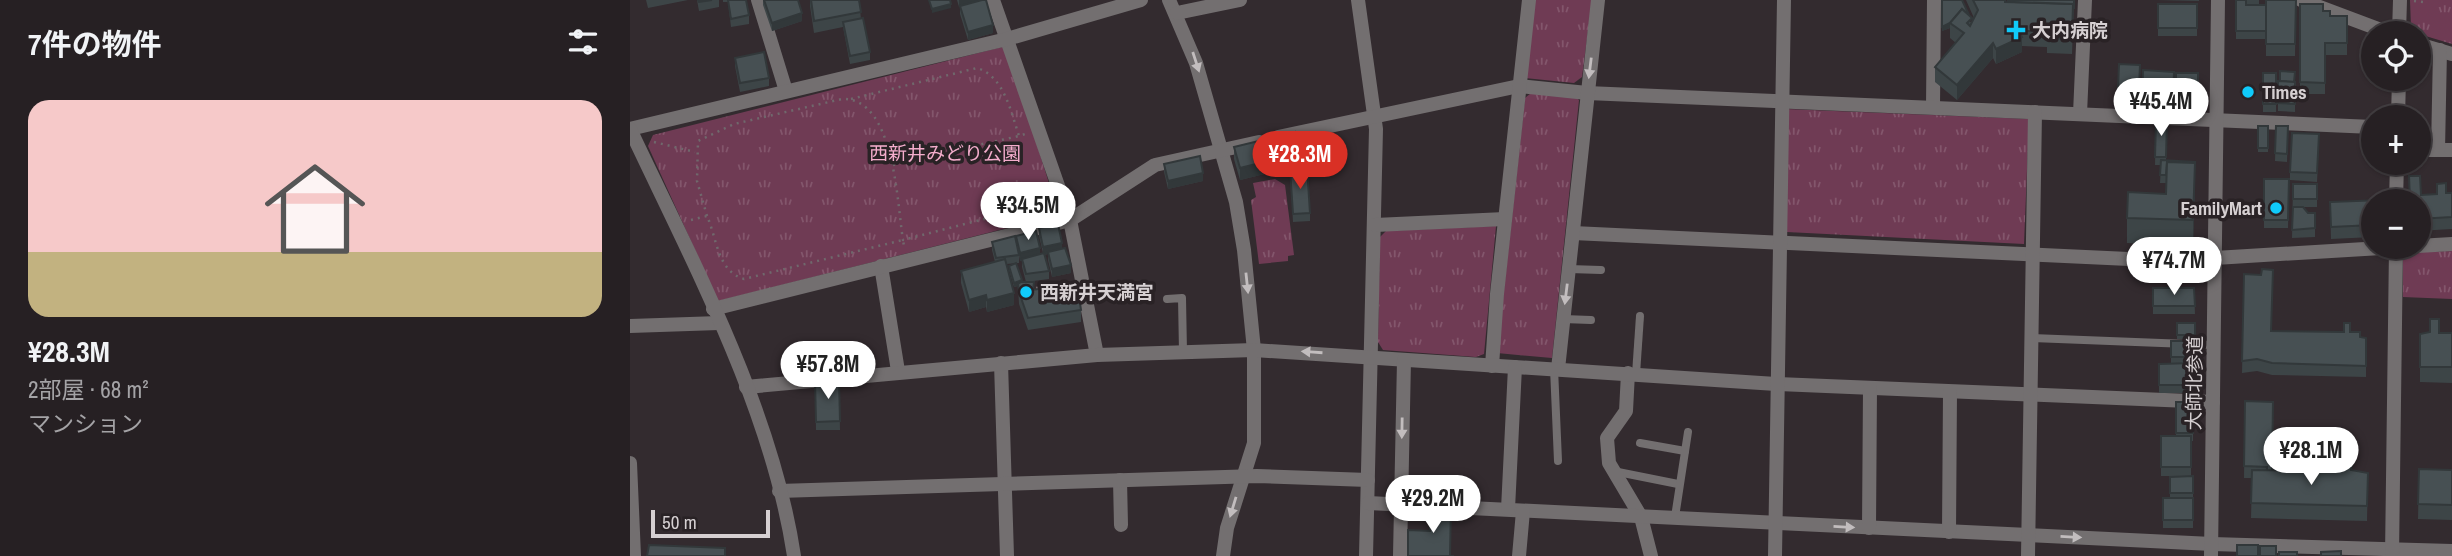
<!DOCTYPE html>
<html lang="ja">
<head>
<meta charset="utf-8">
<style>
	body { margin:0; font-family:"Archivo Narrow","Noto Sans JP",sans-serif; background:#322d30; color:#f1f3f6; height:100vh; display:flex; flex-direction:column; font-size:26px; white-space:nowrap }
	* { box-sizing:border-box; margin:0 }
	p { font-size:23px; color:#a4a3a6 }
	.icon { flex:none; width:38px; height:38px; fill:none; stroke:currentColor; stroke-width:2; stroke-linecap:round; stroke-linejoin:round }
	.map { position:relative; flex:1; overflow:hidden }
	.panel { display:flex; flex-direction:column; background:#262023; width:630px }
	.panel>* { flex:none }
	.buttons { position:absolute; left:1731px; top:21px; display:grid; gap:14px }
	.buttons a { display:grid; place-items:center; width:70px; height:70px; border-radius:50%; background:#262023; box-shadow:0 2px 5px #0004,0 0 0 2px #423e41; font-size:35px }
	.scale { position:absolute; left:21px; bottom:18px; width:119px; box-sizing:border-box; padding-left:7px; border:4px solid #d6d0d2; border-top:0; font-size:19px; line-height:24px; white-space:nowrap; color:#d6d0d2; -webkit-text-stroke:5px #292225; paint-order:stroke }
	.price { position:absolute; translate:-50% -60px; padding:0 16px; border-radius:24px; background:#fff; color:#222; font-size:23px; line-height:46px; filter:drop-shadow(0 2px 4px #0008) }
	.price::after { content:''; position:absolute; left:50%; top:42px; width:21px; height:16px; margin-left:-10px; background:inherit; clip-path:polygon(0 0,100% 0,50% 100%) }
	.price.current { background:#d93025; color:#fff }
	ul { padding:0; list-style:none }
	li { display:grid; align-content:center; gap:14px; height:371px; padding:0 28px }
	li+li { border-top:2px solid #423e41 }
	li span { display:grid; place-items:center; height:217px; border-radius:21px; color:#555 }
	li>.icon { margin-inline-start:auto }
	span .icon { width:126px; height:126px; fill:#fffc; stroke-width:1 }
	li b { font-size:30px }
	h2 { display:flex; justify-content:space-between; align-items:center; height:84px; padding:0 28px; font-size:30px }
	main { display:flex; flex:1; min-height:0 }
	.map>svg:first-child { display:block }
	.park { fill:url(#park-tufts) }
	.lines { fill:none; stroke-linecap:round; stroke-linejoin:round }
	.path { stroke:#70686c; stroke-width:2.5; stroke-dasharray:2 5; stroke-linecap:butt }
	.service { stroke:#736f70; stroke-width:8 }
	.minor { stroke:#736f70; stroke-width:14 }
	.tertiary { stroke:#736f70; stroke-width:14 }
	.wall { fill:#3d4547 }
	.shaded-wall { fill:#32383a }
	.building { fill:#475053; stroke:#32383a; stroke-width:2 }
	.oneway { fill:#c2bdbe }
	.poi-dot { fill:#10cafa; stroke:#292225; stroke-width:2.5 }
	.labels { text-anchor:middle; dominant-baseline:central; stroke-width:7; stroke-linejoin:round; paint-order:stroke }
	.poi-label { font-size:19px; font-weight:bold; fill:#d6d0d2; stroke:#292225; text-anchor:start }
	.park-label { font-size:19px; fill:#f4adcc; stroke:#292225 }
	.street-label { font-size:19px; fill:#d6d0d2; stroke:#292225 }
</style>
</head>
<body>
<main>
<section class="panel">
<h2>7件の物件<svg class="icon" aria-label="filters" viewBox="0 0 24 24"><path d="M4 7h16M4 17h16"/><circle cx="9" cy="7" r="2"/><circle cx="15" cy="17" r="2"/></svg></h2>
<ul>
<li><span style="background:linear-gradient(#f6c9c9 70%,#c2b280 0)"><svg class="icon" aria-label="home" viewBox="0 0 24 24"><path d="M3 11l9-7 9 7M6 9v11h12V9"/></svg></span><div><b>¥28.3M</b><p>2部屋 · 68 m²</p><p>マンション</p></div></li>
</ul>
</section>
<div class="map">
<svg width="1822" height="556" viewBox="0 0 1822 556">
	<defs>
		<pattern id="park-tufts" width="24" height="20" patternUnits="userSpaceOnUse" patternTransform="scale(1.75)"><rect width="24" height="20" fill="#6f3b54"/><path d="M3 7l-1-3M5 7V3M7 7l1-3M15 17l-1-3M17 17v-4M19 17l1-3" fill="none" stroke="#83566c"/></pattern>
	</defs>
	<rect width="100%" height="100%" fill="#332b2f"/>
	<!-- park -->
	<g class="park">
		<polygon points="903,0 962,0 952,77 944,83 895,78"/>
		<polygon points="1780,0 1822,0 1822,44 1789,34 1781,27"/>
		<polygon points="376,46 429,215 88,301 18,146 23,135"/>
		<polygon points="901,93 944,96 949,100 922,358 867,353 895,98"/>
		<polygon points="1155,109 1399,119 1394,244 1157,232"/>
		<polygon points="645,179 655,185 664,255 658,256 658,261 629,264 621,200 626,197 623,183"/>
		<polygon points="866,226 854,354 846,357 753,350 748,342 750,237 756,231"/>
		<polygon points="1822,251 1822,299 1773,297 1773,258 1779,252"/>
	</g>
	<g class="lines">
		<!-- path -->
		<g class="path">
			<polyline points="1784,1 1793,2"/>
			<path d="M221 99 347 68C374 76 381 112 389 136L395 134"/>
			<polyline points="24,142 65,152"/>
			<path d="M263 165C304 153 346 146 389 136"/>
			<path d="M77 216 67 181 68 141 104 124 212 99C265 97 267 204 273 240L358 218 365 208 369 185"/>
			<path d="M61 220 77 216C87 238 87 271 114 279L273 240 274 246"/>
			<polyline points="406,288 438,284"/>
		</g>
		<!-- service -->
		<g class="service">
			<polyline points="939,269 971,270"/>
			<polyline points="537,299 552,298 553,352"/>
			<polyline points="933,319 961,320"/>
			<polyline points="1400,338 1583,345"/>
			<polyline points="924,368 928,461"/>
			<polyline points="1006,374 1010,316"/>
			<polyline points="1010,443 1055,451"/>
			<polyline points="983,471 1048,484"/>
			<polyline points="1045,517 1058,432"/>
		</g>
		<!-- minor -->
		<g class="minor">
			<polyline points="128,0 156,91"/>
			<polyline points="363,0 440,220 467,355"/>
			<polyline points="539,0 566,63 606,202 614,250 624,350 624,443 597,528 593,556"/>
			<polyline points="728,0 746,129 736,556"/>
			<polyline points="1671,0 1759,33"/>
			<polyline points="547,13 610,0"/>
			<polyline points="1769,33 1770,0"/>
			<polyline points="1788,44 1822,54"/>
			<polyline points="1303,107 1304,0"/>
			<polyline points="1450,114 1455,0"/>
			<polyline points="1768,117 1769,79"/>
			<polyline points="0,129 377,39 511,0"/>
			<polyline points="648,137 889,86 957,93 1743,127"/>
			<polyline points="1788,150 1822,150"/>
			<polyline points="1808,150 1810,50"/>
			<polyline points="1766,201 1767,163"/>
			<polyline points="745,225 875,219"/>
			<polyline points="943,233 1585,263"/>
			<polyline points="1788,246 1822,244"/>
			<polyline points="1585,258 1768,247"/>
			<polyline points="251,266 268,371"/>
			<polyline points="83,309 440,220 525,165 629,142"/>
			<polyline points="0,326 89,323"/>
			<polyline points="371,363 377,556"/>
			<polyline points="862,366 867,294 899,0"/>
			<polyline points="928,369 968,0"/>
			<polyline points="998,373 996,411 977,438 979,463 1011,517 1021,556"/>
			<polyline points="116,387 467,355 624,350 1146,384 1583,402"/>
			<polyline points="0,463 4,556"/>
			<polyline points="490,480 491,525"/>
			<polyline points="149,491 627,476 738,480"/>
			<polyline points="738,503 1582,544 1822,551"/>
			<polyline points="878,509 885,367"/>
			<polyline points="1239,528 1240,388"/>
			<polyline points="1319,532 1320,392"/>
			<polyline points="770,556 774,360"/>
			<polyline points="889,556 893,511"/>
			<polyline points="1145,556 1154,0"/>
			<polyline points="1398,556 1405,112"/>
			<polyline points="1762,556 1766,247"/>
		</g>
		<!-- tertiary -->
		<g class="tertiary">
			<path d="M0 129C63 263 142 409 164 556"/>
			<polyline points="1581,556 1588,0"/>
		</g>
	</g>
	<!-- wall -->
	<g class="wall">
		<polygon points="16,0 58,0 18,8"/>
		<polygon points="67,0 89,0 89,7 69,11"/>
		<polygon points="93,0 116,0 119,15 119,24 101,27 98,2 93,2"/>
		<polygon points="133,0 168,0 172,21 142,31 133,5"/>
		<polygon points="180,0 229,0 231,19 240,52 240,60 220,64 213,27 184,33 180,6"/>
		<polygon points="327,0 356,0 363,33 338,40 330,14 330,6 329,7"/>
		<polygon points="1312,0 1342,23 1344,18 1336,0 1375,0 1375,2 1444,0 1442,54 1417,53 1417,47 1392,46 1392,52 1366,64 1363,58 1327,100 1305,82 1305,67 1326,43 1320,38 1320,28 1312,31"/>
		<polygon points="1527,0 1569,0 1569,1"/>
		<polygon points="1606,0 1629,0 1629,5 1636,5 1636,39 1606,39"/>
		<polygon points="1636,0 1666,0 1665,56 1636,56"/>
		<rect x="1528" y="4" width="39" height="32"/>
		<polygon points="1670,4 1693,11 1700,16 1717,16 1717,55 1695,55 1695,94 1670,94"/>
		<polygon points="105,58 139,78 139,86 110,92 105,66"/>
		<polygon points="1489,64 1510,65 1509,97 1488,96"/>
		<polygon points="1513,70 1544,72 1543,111 1512,110"/>
		<polygon points="1546,73 1568,106 1561,113 1546,113"/>
		<rect x="1633" y="73" width="13" height="39"/>
		<polygon points="1648,81 1665,82 1665,112 1648,111"/>
		<polygon points="1526,120 1537,120 1536,161 1565,188 1563,246 1497,243 1497,218 1536,194 1536,183 1530,183 1531,165 1525,165"/>
		<rect x="1628" y="126" width="10" height="26"/>
		<polygon points="1646,126 1658,126 1657,162 1645,161"/>
		<polygon points="1689,142 1687,182 1660,180 1660,172"/>
		<polygon points="604,147 671,165 610,180 604,159"/>
		<polygon points="534,164 573,181 538,189 534,172"/>
		<polygon points="660,169 680,213 680,221 663,222"/>
		<polygon points="1779,176 1791,195 1822,193 1822,229 1788,231 1788,201 1780,201"/>
		<polygon points="1634,179 1659,179 1658,228 1634,228"/>
		<polygon points="1663,184 1687,184 1687,207 1673,207 1678,213 1685,213 1685,237 1662,238"/>
		<polygon points="1743,201 1743,237 1701,239 1700,202"/>
		<polygon points="409,228 432,249 441,273 422,277 418,260 418,254 414,255 419,271 419,279 396,282 392,267 392,260 390,261 389,254 389,263 377,264 384,305 357,312 356,307 339,312 331,283 331,271 365,262 362,250 362,242 386,244 386,236 410,254 413,253 409,236"/>
		<rect x="1543" y="261" width="24" height="21"/>
		<polygon points="379,266 392,282 404,290 451,310 451,322 398,330 389,304 388,286 384,287 379,270"/>
		<polygon points="1614,274 1631,275 1642,331 1720,332 1730,337 1736,338 1736,377 1642,375 1627,371 1612,373"/>
		<polygon points="1523,288 1564,288 1565,314 1523,314"/>
		<rect x="1547" y="323" width="18" height="16"/>
		<polygon points="1800,332 1822,333 1822,383 1790,382 1790,334"/>
		<polygon points="1541,341 1562,341 1563,393 1529,393 1529,364 1541,364"/>
		<polygon points="209,379 210,430 186,430 185,380"/>
		<polygon points="1615,401 1642,471 1722,471 1738,473 1737,521 1621,518 1622,478 1614,478"/>
		<polygon points="1546,402 1563,402 1563,441 1561,441 1561,476 1531,476 1531,436 1546,436"/>
		<polygon points="1789,469 1822,470 1822,520 1788,519"/>
		<polygon points="1563,476 1563,528 1533,528 1533,498 1540,498 1540,477"/>
	</g>
	<!-- shaded-wall -->
	<g class="shaded-wall">
		<polygon points="329,0 353,0 329,7"/>
		<polygon points="321,4 321,8 302,13 302,9"/>
		<polygon points="172,13 172,21 142,31 142,23"/>
		<polygon points="1320,24 1320,28 1312,31 1312,27"/>
		<polygon points="363,25 363,33 338,40 338,32"/>
		<polygon points="1392,37 1392,52 1366,64 1366,49"/>
		<polygon points="1363,43 1363,58 1327,100 1327,85"/>
		<polygon points="1568,81 1568,106 1561,113 1561,105"/>
		<polygon points="671,153 671,165 610,180 610,168"/>
		<polygon points="1565,162 1565,188 1563,246 1563,220"/>
		<polygon points="573,173 573,181 538,189 538,181"/>
		<polygon points="432,243 432,251 413,255 413,247"/>
		<polygon points="410,248 410,256 390,261 390,253"/>
		<polygon points="441,265 441,273 422,277 422,269"/>
		<polygon points="392,280 392,284 384,287 384,283"/>
		<polygon points="384,293 384,305 357,312 357,300"/>
		<polygon points="356,295 356,307 339,312 339,300"/>
	</g>
	<!-- building -->
	<g class="building">
		<polygon points="68,0 82,0 69,2"/>
		<polygon points="98,0 116,0 119,15 101,19"/>
		<polygon points="134,0 168,0 172,13 142,23"/>
		<polygon points="181,0 229,0 231,12 184,21"/>
		<polygon points="299,0 320,0 321,4 302,9"/>
		<polygon points="352,0 356,0 363,25 338,32 330,6"/>
		<polygon points="1312,0 1332,0 1339,15 1332,9 1320,23 1312,27"/>
		<polygon points="1343,0 1375,0 1375,2 1443,4 1442,39 1417,38 1418,31 1389,31 1392,37 1366,49 1363,43 1327,85 1305,67 1334,33 1320,23 1332,9 1342,18 1337,23 1340,26 1348,10"/>
		<polygon points="1378,0 1444,0 1444,9 1443,4 1384,2 1378,2"/>
		<polygon points="1606,0 1616,0 1616,5 1636,5 1636,31 1606,31"/>
		<polygon points="1636,0 1666,0 1665,44 1636,44"/>
		<rect x="1528" y="4" width="39" height="24"/>
		<polygon points="1670,4 1693,4 1693,11 1700,11 1700,16 1717,16 1717,43 1695,43 1695,83 1670,82"/>
		<polygon points="233,18 240,52 220,56 213,22"/>
		<polygon points="134,52 139,78 110,83 105,58"/>
		<polygon points="1489,64 1510,65 1509,89 1488,88"/>
		<polygon points="1513,70 1544,72 1543,103 1512,102"/>
		<polygon points="1650,71 1665,72 1664,82 1650,81"/>
		<polygon points="1546,73 1568,73 1568,98 1561,105 1546,105"/>
		<rect x="1633" y="73" width="13" height="31"/>
		<polygon points="1648,81 1665,82 1665,104 1648,103"/>
		<polygon points="1526,120 1537,120 1536,157 1525,157"/>
		<rect x="1628" y="126" width="10" height="22"/>
		<polygon points="1646,126 1658,126 1657,154 1645,153"/>
		<polygon points="665,132 671,153 610,168 604,147"/>
		<polygon points="1662,133 1689,134 1687,173 1660,172"/>
		<polygon points="570,156 573,173 538,181 534,164"/>
		<polygon points="1531,160 1565,162 1565,163 1537,162 1536,175 1530,175"/>
		<polygon points="1537,162 1565,163 1563,220 1497,218 1498,192 1536,194"/>
		<polygon points="677,167 680,213 663,214 660,169"/>
		<polygon points="1779,176 1790,176 1791,195 1807,194 1807,184 1816,183 1816,193 1822,193 1822,217 1788,219 1788,201 1780,201"/>
		<polygon points="1634,179 1659,179 1658,220 1634,220"/>
		<rect x="1663" y="184" width="24" height="15"/>
		<polygon points="1752,200 1752,201 1743,201 1743,225 1701,227 1700,202"/>
		<polygon points="1663,207 1673,207 1678,213 1685,213 1685,228 1662,230"/>
		<polygon points="428,224 432,243 413,247 409,228"/>
		<polygon points="406,231 410,248 390,253 386,236"/>
		<polygon points="385,236 389,255 366,258 362,242"/>
		<polygon points="435,248 441,265 422,269 418,252"/>
		<polygon points="414,253 419,271 396,274 392,259"/>
		<polygon points="375,259 384,293 357,300 356,295 339,300 331,271"/>
		<rect x="1543" y="261" width="24" height="13"/>
		<polygon points="386,263 392,280 384,283 379,266"/>
		<polygon points="1632,269 1643,270 1641,331 1714,332 1714,323 1720,323 1720,332 1730,332 1730,337 1736,338 1736,366 1642,363 1627,359 1612,361 1614,274 1631,275"/>
		<polygon points="391,282 404,282 403,290 389,292 388,284"/>
		<polygon points="447,283 451,310 398,318 389,292"/>
		<polygon points="1523,288 1564,288 1565,306 1523,306"/>
		<polygon points="1800,319 1809,319 1809,333 1822,333 1822,367 1790,367 1790,334 1800,332"/>
		<rect x="1547" y="323" width="18" height="12"/>
		<rect x="1541" y="341" width="21" height="16"/>
		<polygon points="1563,363 1563,385 1529,385 1529,364"/>
		<polygon points="209,379 210,421 186,422 185,380"/>
		<polygon points="1615,401 1643,402 1642,471 1637,471 1637,467 1614,466"/>
		<rect x="1546" y="402" width="17" height="31"/>
		<rect x="1531" y="436" width="30" height="31"/>
		<polygon points="1711,462 1722,462 1721,470 1738,473 1737,506 1621,503 1622,470 1711,471"/>
		<polygon points="1789,469 1822,470 1822,505 1788,504"/>
		<polygon points="1563,476 1563,493 1540,493 1540,477"/>
		<rect x="1533" y="498" width="30" height="22"/>
		<polygon points="800,506 821,506 820,556 824,556 778,556 778,530 800,531"/>
		<polygon points="19,545 95,548 95,556 17,556"/>
		<rect x="1607" y="545" width="21" height="11"/>
		<rect x="1630" y="546" width="16" height="10"/>
		<polygon points="1711,551 1711,556 1691,556 1691,552"/>
		<rect x="1649" y="552" width="18" height="4"/>
	</g>
	<!-- one-way arrows -->
	<defs><path id="oneway-solid" d="M-6-.8H1V-3.2L6.5 0L1 3.2V.8H-6Z" transform="scale(1.75)"/></defs>
	<g class="oneway">
		<use href="#oneway-solid" transform="translate(566 62) rotate(72)"/>
		<use href="#oneway-solid" transform="translate(960 68) rotate(97)"/>
		<use href="#oneway-solid" transform="translate(617 283) rotate(84)"/>
		<use href="#oneway-solid" transform="translate(936 294) rotate(97)"/>
		<use href="#oneway-solid" transform="translate(682 352) rotate(-176)"/>
		<use href="#oneway-solid" transform="translate(772 428) rotate(91)"/>
		<use href="#oneway-solid" transform="translate(603 507) rotate(107)"/>
		<use href="#oneway-solid" transform="translate(1214 527) rotate(3)"/>
		<use href="#oneway-solid" transform="translate(1441 537) rotate(3)"/>
	</g>
	<!-- markers -->
	<g class="poi-dot">
		<path d="M1382.5 19.5h7v7h7v7h-7v7h-7v-7h-7v-7h7z"/>
		<circle cx="1618" cy="92" r="7"/>
		<circle cx="1646" cy="208" r="7"/>
		<circle cx="396" cy="292" r="7"/>
	</g>
	<g class="labels">
		<!-- poi labels -->
		<g class="poi-label">
			<text x="1402" y="30">大内病院</text>
			<text x="1632" y="92">Times</text>
			<text x="1632" y="208" text-anchor="end">FamilyMart</text>
			<text x="410" y="292">西新井天満宮</text>
		</g>
		<!-- park labels -->
		<g class="park-label">
			<text x="315" y="153">西新井みどり公園</text>
		</g>
		<!-- street labels -->
		<g class="street-label">
			<text transform="translate(1564 383) rotate(-89)">大師北参道</text>
		</g>
	</g>
</svg>
<div class="buttons">
<a><svg class="icon" aria-label="locate" viewBox="0 0 24 24"><circle cx="12" cy="12" r="6"/><path d="M12 2v4M12 18v4M2 12h4M18 12h4"/></svg></a>
<a>+</a>
<a>−</a>
</div>
<div class="scale">50 m</div>
<b class="price" style="left:1531px;top:138px">¥45.4M</b>
<b class="price current" style="left:670px;top:191px">¥28.3M</b>
<b class="price" style="left:398px;top:242px">¥34.5M</b>
<b class="price" style="left:1544px;top:297px">¥74.7M</b>
<b class="price" style="left:198px;top:401px">¥57.8M</b>
<b class="price" style="left:1681px;top:487px">¥28.1M</b>
<b class="price" style="left:803px;top:535px">¥29.2M</b>
</div>
</main>
</body>
</html>
